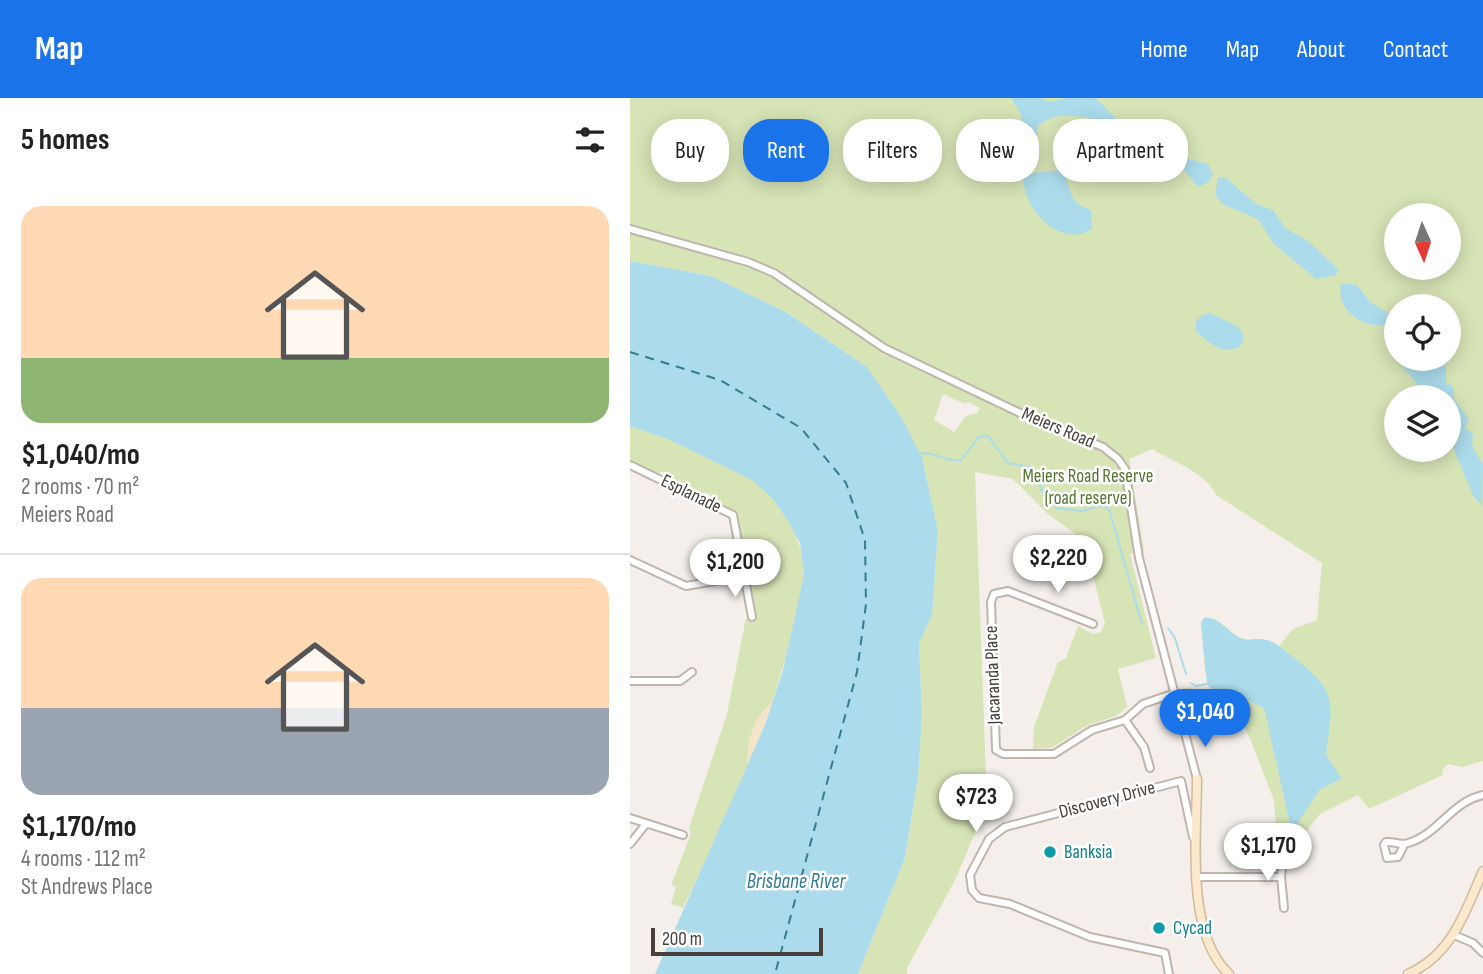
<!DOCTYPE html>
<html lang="en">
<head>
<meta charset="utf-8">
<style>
	body { margin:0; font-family:"Sofia Sans Condensed",sans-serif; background:#f6f6f6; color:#222; height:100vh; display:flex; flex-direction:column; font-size:26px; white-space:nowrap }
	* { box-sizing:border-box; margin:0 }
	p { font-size:23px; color:#767676 }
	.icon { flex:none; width:38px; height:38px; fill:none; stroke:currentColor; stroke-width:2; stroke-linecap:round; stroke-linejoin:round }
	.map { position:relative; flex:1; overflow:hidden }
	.sheet { display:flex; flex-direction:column; background:#fff; width:630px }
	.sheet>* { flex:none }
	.guide { position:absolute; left:21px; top:21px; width:665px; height:63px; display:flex; gap:14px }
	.needle { width:46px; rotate:177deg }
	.tools { position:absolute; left:754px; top:105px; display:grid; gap:14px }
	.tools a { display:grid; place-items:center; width:77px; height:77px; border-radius:50%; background:#fff; box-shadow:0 4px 18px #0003; font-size:35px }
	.scale { position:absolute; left:21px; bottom:18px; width:172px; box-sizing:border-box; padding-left:7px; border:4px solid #473f39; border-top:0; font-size:19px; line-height:24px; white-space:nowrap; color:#473f39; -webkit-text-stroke:5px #fff; paint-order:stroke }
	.price { position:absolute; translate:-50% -60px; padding:0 16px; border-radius:24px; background:#fff; color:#222; font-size:23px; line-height:46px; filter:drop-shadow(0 2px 4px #0008) }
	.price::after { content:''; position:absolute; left:50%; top:42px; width:21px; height:16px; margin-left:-10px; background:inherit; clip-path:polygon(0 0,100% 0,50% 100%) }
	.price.on { background:#1a73e8; color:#fff }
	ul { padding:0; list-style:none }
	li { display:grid; align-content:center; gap:14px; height:371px; padding:0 21px }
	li+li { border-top:2px solid #e0e0e0 }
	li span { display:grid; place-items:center; height:217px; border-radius:21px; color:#555 }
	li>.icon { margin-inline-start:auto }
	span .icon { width:126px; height:126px; fill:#fffc; stroke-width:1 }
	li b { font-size:30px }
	h2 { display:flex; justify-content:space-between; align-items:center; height:84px; padding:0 21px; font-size:30px }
	.pill { padding:0 24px; border-radius:28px; background:#fff; box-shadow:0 4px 18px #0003; font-size:24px; line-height:63px }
	.pill.on { background:#1a73e8; color:#fff }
	header { display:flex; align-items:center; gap:42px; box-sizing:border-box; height:98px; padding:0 35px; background:#1a73e8; color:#fff }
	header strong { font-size:33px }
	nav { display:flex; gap:38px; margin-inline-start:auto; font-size:24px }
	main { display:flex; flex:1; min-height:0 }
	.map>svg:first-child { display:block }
	.green { fill:#d7e4b6; fill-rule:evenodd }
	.sand { fill:#f4e4c9 }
	.water { fill:#acdceb }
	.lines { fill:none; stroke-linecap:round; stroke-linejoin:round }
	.stream { stroke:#acdceb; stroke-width:2 }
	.ferry { stroke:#337c94; stroke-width:2; stroke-dasharray:9 7; stroke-linecap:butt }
	.street-casing { stroke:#bfb5ad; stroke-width:10 }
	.secondary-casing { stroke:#d0ba9d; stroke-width:11 }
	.street { stroke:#fff; stroke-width:6 }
	.secondary { stroke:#fbe8cd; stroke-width:8 }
	.culture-dot { fill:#0f9aa8; stroke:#fff; stroke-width:2.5 }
	.labels { text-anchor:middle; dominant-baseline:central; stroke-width:5; stroke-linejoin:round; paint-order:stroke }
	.street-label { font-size:19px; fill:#473f39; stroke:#fff }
	.park-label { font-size:19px; fill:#567530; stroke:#fff }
	.culture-label { font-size:19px; fill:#0d838f; stroke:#fff; text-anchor:start }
	.water-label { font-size:21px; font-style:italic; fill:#337c94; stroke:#fff }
</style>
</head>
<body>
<header>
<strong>Map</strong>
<nav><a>Home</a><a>Map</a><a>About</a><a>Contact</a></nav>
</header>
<main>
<section class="sheet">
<h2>5 homes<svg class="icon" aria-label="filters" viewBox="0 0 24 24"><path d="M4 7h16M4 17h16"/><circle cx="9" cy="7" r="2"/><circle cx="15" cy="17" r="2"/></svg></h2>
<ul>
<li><span style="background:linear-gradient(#ffd9b3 70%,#8fb573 0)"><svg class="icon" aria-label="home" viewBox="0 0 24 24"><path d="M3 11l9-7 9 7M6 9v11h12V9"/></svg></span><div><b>$1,040/mo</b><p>2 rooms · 70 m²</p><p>Meiers Road</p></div></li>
<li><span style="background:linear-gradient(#ffd9b3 60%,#9aa5b1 0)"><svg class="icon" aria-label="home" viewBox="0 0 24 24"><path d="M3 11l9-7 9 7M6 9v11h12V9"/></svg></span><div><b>$1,170/mo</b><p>4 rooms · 112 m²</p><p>St Andrews Place</p></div></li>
</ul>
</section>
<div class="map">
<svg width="853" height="876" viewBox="0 0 853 876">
	<rect width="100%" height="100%" fill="#f4efea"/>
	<!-- green -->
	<g class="green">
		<path d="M0 0H853V663L832 669 818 666 812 673 813 677 739 711 728 697 690 716 660 754 652 752 646 729 644 702 611 618C593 613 578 621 563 630L562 624 574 614C573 601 567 599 555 596L553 590 581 592 575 572 571 525 574 520C589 518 597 533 609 539 622 546 633 538 649 548L663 531 687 522 692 465 586 397C576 374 543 364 522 351L499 361 514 453 500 456 526 560 488 571 497 609 486 618 458 627 421 650 403 651 404 629 428 564 436 560 448 528 463 536 471 534 475 525 454 442 418 416 383 381 345 374 356 679 347 730 325 782 277 870V876H228L275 760 288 680 292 616 289 545 302 517 308 432 292 360 237 269 154 213 81 178 0 163ZM766 117H819V170H766ZM766 208H819V261H766ZM313 296 335 306 339 304 350 310 347 315 336 318 324 334 304 322ZM766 299H819V352H766Z"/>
		<path d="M0 328C47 344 106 362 142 399 160 419 174 449 174 476 174 491 167 508 164 523 144 624 97 717 53 810L41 806 46 789 41 787 61 736 59 730 97 616 116 520 126 518 105 415 79 401 81 397 74 394 72 397 36 380 38 376 31 373 29 376 0 363Z"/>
	</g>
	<!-- sand -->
	<path class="sand" d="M143 604 117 669C117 646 122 617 143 604Z"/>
	<!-- water -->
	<g class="water">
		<path d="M381 0H411L419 4 436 0H466L490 25 514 30 517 39 506 47 486 45 469 23C447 17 426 13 408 28L406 56 396 60 389 53 388 32 392 18Z"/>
		<path d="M531 38 555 43 554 51 559 61 578 66 583 77 578 84 569 89C554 75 552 60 529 61L519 52 521 42Z"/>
		<path d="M432 72C442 91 437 105 461 112L462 131C429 152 391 109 393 76Z"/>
		<polygon points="595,79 626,106 643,112 655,130 678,143 708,171 706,177 686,181 644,146 628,121 592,106 585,97 588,80"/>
		<polygon points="0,163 81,178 154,213 237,269 273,322 292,360 308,432 302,517 289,545 292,616 288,680 275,760 228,876 25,876 135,627 153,572 174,477 170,445 158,423 143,401 122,382 40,342 0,328"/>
		<path d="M711 185 727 187 740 204 761 217V227C735 232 705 213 711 185Z"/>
		<path d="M580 215 610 230 614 241 610 249C589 257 580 245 565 232L566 223 572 217Z"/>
		<path d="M773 261H782L793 267 816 268V284L824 290V301L839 322 835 330 843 336 842 347 853 367 852 408 843 397 823 350V314L819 311V299C791 299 789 286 772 268Z"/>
		<path d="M574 520C589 518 597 534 610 540 618 544 628 539 637 542 648 545 658 556 668 563 709 594 702 609 696 657L712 681 690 691 665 729 661 730 634 610 608 597 582 592 577 586 571 525Z"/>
	</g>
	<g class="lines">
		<!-- stream -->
		<g class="stream">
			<path d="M287 356C305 352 314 365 331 362L349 339 358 338 378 365 401 369 413 394 427 410 452 413 473 407 479 411 512 526"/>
			<polyline points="538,530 545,540 556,576"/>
			<polyline points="561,585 566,588 577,586"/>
		</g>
		<!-- ferry -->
		<polyline class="ferry" points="0,254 90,282 171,330 216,385 235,442 236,506 227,574 145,876"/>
		<!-- street casing -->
		<g class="street-casing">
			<g id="street">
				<polyline points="0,131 118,164 144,175 254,250 390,315 473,349 488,361 495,371 509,460 567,681"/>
				<polyline points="0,367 103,417 122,519"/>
				<polyline points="0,462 56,488 114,478"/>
				<polyline points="463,526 378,493 364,496 361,504 366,652 373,656 424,656 462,632 495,622 513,606 545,595"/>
				<polyline points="0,583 50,583 62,574"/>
				<polyline points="495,622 514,649 520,670"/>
				<polyline points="0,720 53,737"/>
				<polyline points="0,746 16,726"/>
				<path d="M774 747 768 759 757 760 754 747 756 744C764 743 771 748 778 745 809 736 821 704 853 697"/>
				<polyline points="653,761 651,779 654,810"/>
				<polyline points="567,779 651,779"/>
				<polyline points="824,837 843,845 853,855"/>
				<polyline points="539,876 535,855 460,839 380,806 349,800 342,792 340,777 359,741 375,729 551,683 563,739"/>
			</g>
		</g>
		<!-- secondary casing -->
		<g class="secondary-casing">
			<g id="secondary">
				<path d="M567 681C567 738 555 835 599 876"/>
				<path d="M778 876C822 857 835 814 853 773"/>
			</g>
		</g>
		<!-- street -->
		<use href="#street" class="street"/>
		<!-- secondary -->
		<use href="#secondary" class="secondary"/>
	</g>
	<!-- markers -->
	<g class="culture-dot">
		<circle cx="420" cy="754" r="7"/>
		<circle cx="529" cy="830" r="7"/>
	</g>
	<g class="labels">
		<!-- street labels -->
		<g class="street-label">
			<text transform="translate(428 330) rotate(23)">Meiers Road</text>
			<text transform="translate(61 396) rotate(26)">Esplanade</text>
			<text transform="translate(363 577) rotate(-92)">Jacaranda Place</text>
			<text transform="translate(477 702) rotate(-15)">Discovery Drive</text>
		</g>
		<!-- park labels -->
		<g class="park-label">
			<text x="458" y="378">Meiers Road Reserve<tspan x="458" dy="22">(road reserve)</tspan></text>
		</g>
		<!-- culture labels -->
		<g class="culture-label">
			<text x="434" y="754">Banksia</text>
			<text x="543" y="830">Cycad</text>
		</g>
		<!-- water labels -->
		<g class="water-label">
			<text x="166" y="783">Brisbane River</text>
		</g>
	</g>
</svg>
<div class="tools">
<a><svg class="needle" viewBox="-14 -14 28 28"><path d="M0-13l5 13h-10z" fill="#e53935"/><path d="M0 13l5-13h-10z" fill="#767676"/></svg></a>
<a><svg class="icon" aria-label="locate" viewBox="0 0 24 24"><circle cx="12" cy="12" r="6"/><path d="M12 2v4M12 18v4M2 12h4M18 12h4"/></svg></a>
<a><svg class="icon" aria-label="layers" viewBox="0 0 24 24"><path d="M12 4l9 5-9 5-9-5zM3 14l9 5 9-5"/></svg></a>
</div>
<div class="scale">200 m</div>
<b class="price" style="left:428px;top:497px">$2,220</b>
<b class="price" style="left:105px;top:501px">$1,200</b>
<b class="price on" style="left:575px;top:651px">$1,040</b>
<b class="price" style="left:346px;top:736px">$723</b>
<b class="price" style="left:638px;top:785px">$1,170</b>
<div class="guide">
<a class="pill">Buy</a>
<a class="pill on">Rent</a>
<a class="pill">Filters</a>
<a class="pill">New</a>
<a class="pill">Apartment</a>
</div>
</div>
</main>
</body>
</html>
